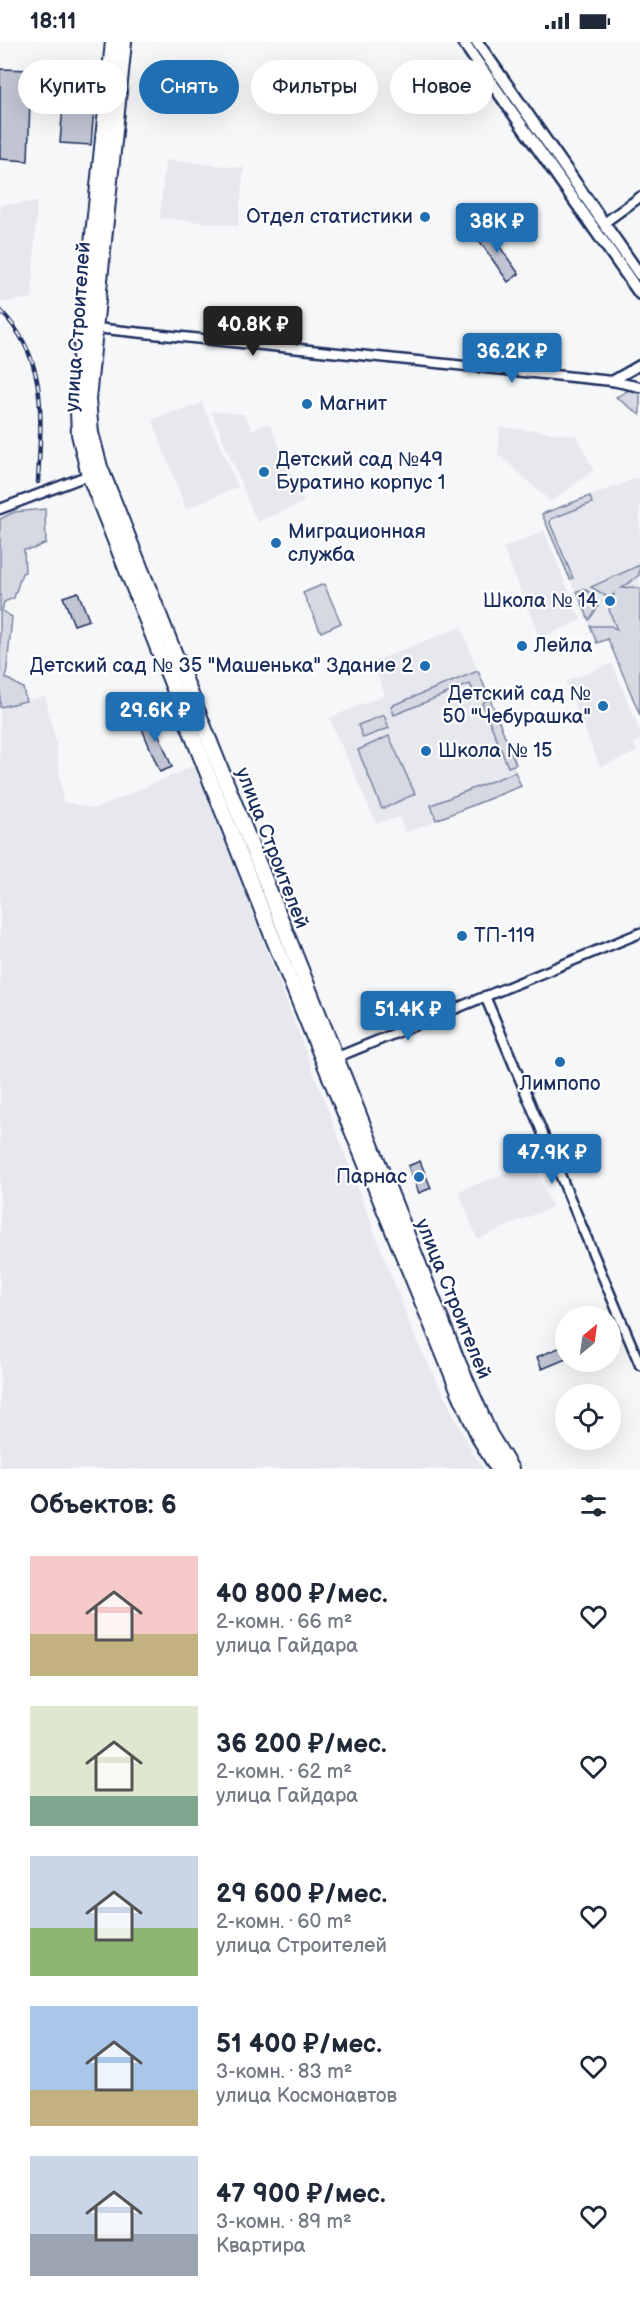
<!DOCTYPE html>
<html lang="ru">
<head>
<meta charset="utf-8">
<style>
	body { margin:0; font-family:"Balsamiq Sans",sans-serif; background:#f6f6f7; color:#1f2937; height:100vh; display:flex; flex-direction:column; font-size:22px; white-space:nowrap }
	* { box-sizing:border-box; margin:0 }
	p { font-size:20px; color:#747a83 }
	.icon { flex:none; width:33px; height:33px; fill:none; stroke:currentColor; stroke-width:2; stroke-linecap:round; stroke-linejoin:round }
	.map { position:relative; height:1427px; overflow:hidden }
	.side { display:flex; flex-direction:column; background:#fff; flex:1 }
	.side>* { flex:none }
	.banner { position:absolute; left:18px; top:18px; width:604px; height:54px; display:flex; gap:12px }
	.needle { width:39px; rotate:29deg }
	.controls { position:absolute; left:555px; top:1264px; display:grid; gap:12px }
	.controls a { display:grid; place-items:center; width:66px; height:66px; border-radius:50%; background:#fff; box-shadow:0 6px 24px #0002; font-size:30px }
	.price { position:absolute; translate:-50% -51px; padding:0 14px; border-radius:6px; background:#1f6fb2; color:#fff; font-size:20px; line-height:39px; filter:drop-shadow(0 2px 3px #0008) }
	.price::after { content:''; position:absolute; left:50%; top:36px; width:18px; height:14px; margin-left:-9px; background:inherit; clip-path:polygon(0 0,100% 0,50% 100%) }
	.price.selected { background:#222; color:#fff }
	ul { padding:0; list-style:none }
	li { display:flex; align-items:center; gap:18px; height:150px; padding:0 30px }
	li span { display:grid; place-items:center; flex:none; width:168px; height:120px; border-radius:0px; color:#555 }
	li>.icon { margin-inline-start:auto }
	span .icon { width:72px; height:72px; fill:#fffc; stroke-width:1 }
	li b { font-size:26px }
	h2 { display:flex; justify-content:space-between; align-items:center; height:72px; padding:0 30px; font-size:26px }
	.pill { padding:0 21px; border-radius:27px; background:#fff; box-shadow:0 6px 24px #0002; font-size:21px; line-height:54px }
	.pill.selected { background:#1f6fb2; color:#fff }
	.status { display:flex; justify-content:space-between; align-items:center; height:42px; padding:0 30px; background:#fff; direction:ltr }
	.status svg { height:16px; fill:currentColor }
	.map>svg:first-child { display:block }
	.built { fill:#e6e8ee }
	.green { fill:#d6d9e2; stroke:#7884a0; stroke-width:1.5 }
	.building { fill:#c0c4d3; stroke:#1b2f5e; stroke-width:1.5 }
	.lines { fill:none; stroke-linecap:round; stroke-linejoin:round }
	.minor-casing { stroke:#1b2f5e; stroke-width:13 }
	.tertiary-casing { stroke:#1b2f5e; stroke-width:15 }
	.primary-casing { stroke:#1b2f5e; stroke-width:18 }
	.minor { stroke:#fff; stroke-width:8 }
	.tertiary { stroke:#fff; stroke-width:10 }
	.primary { stroke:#fff; stroke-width:14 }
	.rail-casing { stroke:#1b2f5e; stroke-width:4.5 }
	.rail { stroke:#fff; stroke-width:2; stroke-dasharray:7; stroke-linecap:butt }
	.poi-dot { fill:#1f6fb2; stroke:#fff; stroke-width:2 }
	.labels { text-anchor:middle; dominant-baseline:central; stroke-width:4.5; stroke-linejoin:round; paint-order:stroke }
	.poi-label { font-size:20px; fill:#1b2f5e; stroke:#fff; text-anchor:start }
	.street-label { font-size:20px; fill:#1b2f5e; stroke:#fff }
</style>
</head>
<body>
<div class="status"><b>18:11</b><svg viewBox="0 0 49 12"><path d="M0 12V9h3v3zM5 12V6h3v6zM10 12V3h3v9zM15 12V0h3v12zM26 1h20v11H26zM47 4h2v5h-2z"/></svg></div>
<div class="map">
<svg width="640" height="1427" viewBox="0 0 640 1427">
	<rect width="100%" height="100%" fill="#f6f7f9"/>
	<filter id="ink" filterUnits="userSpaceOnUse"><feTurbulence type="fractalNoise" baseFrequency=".0167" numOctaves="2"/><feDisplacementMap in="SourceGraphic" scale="12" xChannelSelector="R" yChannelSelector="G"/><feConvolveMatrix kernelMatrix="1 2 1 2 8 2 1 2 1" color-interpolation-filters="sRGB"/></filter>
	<g filter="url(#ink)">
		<!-- built -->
		<g class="built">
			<polygon points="165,118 244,126 238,184 160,176"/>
			<polygon points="37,160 32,256 0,261 0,163"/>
			<polygon points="202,361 238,445 186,467 152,377"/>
			<polygon points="211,369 244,372 252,388 263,383 270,383 304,460 257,480"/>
			<polygon points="500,385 576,393 594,428 551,460 498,412"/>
			<polygon points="640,435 640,673 608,597 597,601 542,472"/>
			<polygon points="544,489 581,578 540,596 503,506"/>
			<polygon points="461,585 522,745 405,791 400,775 376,781 329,676 385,653 372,620"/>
			<polygon points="612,621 640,689 640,698 634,701 637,710 600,725 565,640"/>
			<polygon points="45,654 56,702 63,760 95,767 196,723 414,1293 472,1410 484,1427 0,1427 0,665"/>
			<polygon points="533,1120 552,1165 477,1197 459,1149"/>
		</g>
		<!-- green -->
		<g class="green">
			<polygon points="629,348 640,352 640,373 616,355"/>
			<polygon points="590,454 592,461 551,477 550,481 573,536 570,537 542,472"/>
			<polygon points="45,467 46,501 33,507 24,508 25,530 22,531 14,556 4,560 2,569 12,575 6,636 23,646 26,659 0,665 0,477 14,470"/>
			<polygon points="640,523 639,533 622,546 632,545 640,547 640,673 608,597 597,601 590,584 611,584 617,588 609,568 614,552 609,556 591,545"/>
			<polygon points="324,542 341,581 321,590 303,551"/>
			<polygon points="584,547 594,553 598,565 589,578 577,549"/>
			<polygon points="478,629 488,653 477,657 470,642 394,673 391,664"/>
			<polygon points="490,657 516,722 508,725 482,661"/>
			<polygon points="384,673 389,686 363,696 358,683"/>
			<polygon points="389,694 415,752 382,767 358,708"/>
			<polygon points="515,730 521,744 436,778 431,763"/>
		</g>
		<!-- building -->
		<g class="building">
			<polygon points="0,27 31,28 28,119 0,117"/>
			<polygon points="65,38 96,41 91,103 60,101"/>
			<polygon points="485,184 519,232 508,240 474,191"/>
			<polygon points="78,550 89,578 74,583 63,555"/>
			<polygon points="150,671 172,725 160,730 138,677"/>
			<polygon points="420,1119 431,1146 419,1151 408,1124"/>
			<polygon points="566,1303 566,1317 542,1327 537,1315"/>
		</g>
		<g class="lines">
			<!-- minor casing -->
			<g class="minor-casing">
				<g id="minor">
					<polyline points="604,181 640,155"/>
					<polyline points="95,286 612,339 640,345"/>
					<polyline points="612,339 640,323"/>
					<polyline points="0,467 89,433"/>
					<polyline points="485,954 640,1323"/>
					<polyline points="335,1016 640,891"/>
				</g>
			</g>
			<!-- tertiary casing -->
			<g class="tertiary-casing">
				<g id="tertiary">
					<polyline points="463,0 640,252"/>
					<polyline points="477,0 640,233"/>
				</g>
			</g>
			<!-- primary casing -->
			<g class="primary-casing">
				<g id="primary">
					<polyline points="113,0 77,347 79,392 89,433 271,891 460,1352 480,1397 498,1427"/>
					<polyline points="124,0 88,357 91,391 100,425 455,1313 490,1393 511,1427"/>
				</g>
			</g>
			<!-- minor -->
			<use href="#minor" class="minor"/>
			<!-- tertiary -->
			<use href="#tertiary" class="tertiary"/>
			<!-- primary -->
			<use href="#primary" class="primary"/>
			<!-- rail casing -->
			<g class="rail-casing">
				<path id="rail" d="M0 268C49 318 41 374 38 440"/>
			</g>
			<!-- rail -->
			<use href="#rail" class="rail"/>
		</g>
	</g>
	<!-- markers -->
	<g class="poi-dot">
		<circle cx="425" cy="175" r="6"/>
		<circle cx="307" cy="362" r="6"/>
		<circle cx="264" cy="430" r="6"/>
		<circle cx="276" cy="501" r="6"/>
		<circle cx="610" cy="559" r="6"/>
		<circle cx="522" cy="604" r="6"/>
		<circle cx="425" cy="624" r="6"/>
		<circle cx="603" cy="664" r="6"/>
		<circle cx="426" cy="709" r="6"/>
		<circle cx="462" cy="894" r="6"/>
		<circle cx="560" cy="1020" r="6"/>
		<circle cx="419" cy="1135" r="6"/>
	</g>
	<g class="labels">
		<!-- poi labels -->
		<g class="poi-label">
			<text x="413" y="175" text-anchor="end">Отдел статистики</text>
			<text x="319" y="362">Магнит</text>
			<text x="276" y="418">Детский сад №49<tspan x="276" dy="23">Буратино корпус 1</tspan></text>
			<text x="288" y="490">Миграционная<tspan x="288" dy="23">служба</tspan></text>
			<text x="598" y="559" text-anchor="end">Школа № 14</text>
			<text x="534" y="604">Лейла</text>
			<text x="413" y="624" text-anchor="end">Детский сад № 35 "Машенька" Здание 2</text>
			<text x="591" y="652" text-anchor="end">Детский сад №<tspan x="591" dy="23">50 "Чебурашка"</tspan></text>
			<text x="438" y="709">Школа № 15</text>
			<text x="474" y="894">ТП-119</text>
			<text x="560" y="1042" text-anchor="middle">Лимпопо</text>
			<text x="407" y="1135" text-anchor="end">Парнас</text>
		</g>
		<!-- street labels -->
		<g class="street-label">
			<text transform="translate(78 285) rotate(-86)">улица Строителей</text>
			<text transform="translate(272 806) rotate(69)">улица Строителей</text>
			<text transform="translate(453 1257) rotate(68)">улица Строителей</text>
		</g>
	</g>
</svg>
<div class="controls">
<a><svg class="needle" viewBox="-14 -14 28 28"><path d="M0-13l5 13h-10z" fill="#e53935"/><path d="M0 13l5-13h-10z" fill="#747a83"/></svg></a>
<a><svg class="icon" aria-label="locate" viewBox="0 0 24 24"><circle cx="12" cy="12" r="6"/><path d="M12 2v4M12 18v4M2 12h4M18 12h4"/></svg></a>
</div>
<b class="price" style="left:497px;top:212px">38K ₽</b>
<b class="price selected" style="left:253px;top:315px">40.8K ₽</b>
<b class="price" style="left:512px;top:342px">36.2K ₽</b>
<b class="price" style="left:155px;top:701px">29.6K ₽</b>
<b class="price" style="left:408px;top:1000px">51.4K ₽</b>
<b class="price" style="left:552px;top:1143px">47.9K ₽</b>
<div class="banner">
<a class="pill">Купить</a>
<a class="pill selected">Снять</a>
<a class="pill">Фильтры</a>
<a class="pill">Новое</a>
</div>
</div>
<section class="side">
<h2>Объектов: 6<svg class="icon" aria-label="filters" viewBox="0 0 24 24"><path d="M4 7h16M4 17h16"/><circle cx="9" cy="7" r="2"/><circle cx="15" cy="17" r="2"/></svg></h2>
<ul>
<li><span style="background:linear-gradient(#f6c9c9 65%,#c2b280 0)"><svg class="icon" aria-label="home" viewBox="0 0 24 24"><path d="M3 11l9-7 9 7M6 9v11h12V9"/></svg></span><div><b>40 800 ₽/мес.</b><p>2-комн. · 66 m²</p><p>улица Гайдара</p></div><svg class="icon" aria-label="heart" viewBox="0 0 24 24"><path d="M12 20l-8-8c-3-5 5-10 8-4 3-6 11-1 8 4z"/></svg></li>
<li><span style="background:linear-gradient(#dfe7d0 75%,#7fa58c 0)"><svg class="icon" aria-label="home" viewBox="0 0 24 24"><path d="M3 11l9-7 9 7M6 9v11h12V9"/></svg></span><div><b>36 200 ₽/мес.</b><p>2-комн. · 62 m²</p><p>улица Гайдара</p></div><svg class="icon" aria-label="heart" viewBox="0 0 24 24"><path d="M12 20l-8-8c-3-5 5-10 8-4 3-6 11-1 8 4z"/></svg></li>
<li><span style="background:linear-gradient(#c9d6e8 60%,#8fb573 0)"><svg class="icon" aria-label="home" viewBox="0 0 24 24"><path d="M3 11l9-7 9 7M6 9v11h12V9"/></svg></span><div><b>29 600 ₽/мес.</b><p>2-комн. · 60 m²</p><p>улица Строителей</p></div><svg class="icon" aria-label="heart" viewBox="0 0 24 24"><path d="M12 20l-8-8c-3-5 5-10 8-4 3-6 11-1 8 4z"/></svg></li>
<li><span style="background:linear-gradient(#a9c7e8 70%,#c2b280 0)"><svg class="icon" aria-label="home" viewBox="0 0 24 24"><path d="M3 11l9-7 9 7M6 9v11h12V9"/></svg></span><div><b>51 400 ₽/мес.</b><p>3-комн. · 83 m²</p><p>улица Космонавтов</p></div><svg class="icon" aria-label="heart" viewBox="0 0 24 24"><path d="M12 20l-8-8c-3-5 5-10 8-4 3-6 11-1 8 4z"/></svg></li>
<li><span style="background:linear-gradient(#c9d6e8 65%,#9aa5b1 0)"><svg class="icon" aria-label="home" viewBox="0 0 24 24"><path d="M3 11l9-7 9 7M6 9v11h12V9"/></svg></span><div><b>47 900 ₽/мес.</b><p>3-комн. · 89 m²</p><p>Квартира</p></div><svg class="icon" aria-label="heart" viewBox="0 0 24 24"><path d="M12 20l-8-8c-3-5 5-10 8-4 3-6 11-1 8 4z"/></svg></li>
</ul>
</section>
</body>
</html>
